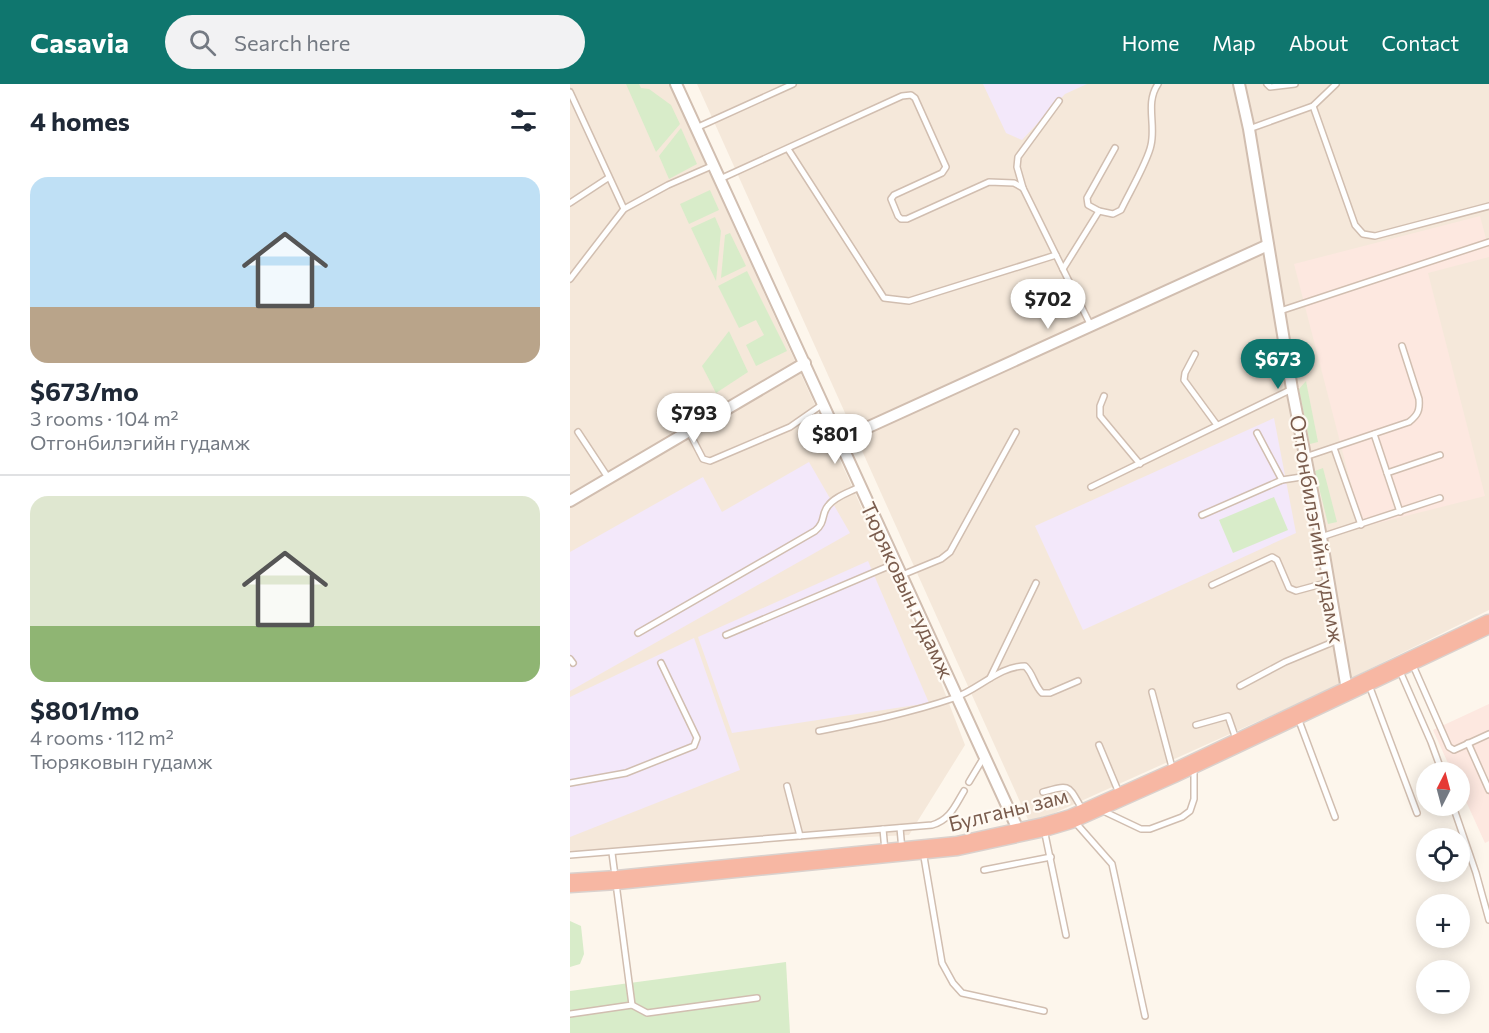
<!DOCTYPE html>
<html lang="en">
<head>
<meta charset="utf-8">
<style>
	body { margin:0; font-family:Commissioner,sans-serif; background:#f2f2f3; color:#1f2937; height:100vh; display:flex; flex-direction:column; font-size:22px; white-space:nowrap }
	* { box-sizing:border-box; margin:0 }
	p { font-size:20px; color:#747a83 }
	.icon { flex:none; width:33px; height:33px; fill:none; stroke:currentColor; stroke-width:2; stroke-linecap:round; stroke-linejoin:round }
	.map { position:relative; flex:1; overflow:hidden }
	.sheet { display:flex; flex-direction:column; background:#fff; width:570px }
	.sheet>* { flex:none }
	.needle { width:39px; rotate:6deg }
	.fabs { position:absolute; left:846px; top:678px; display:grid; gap:12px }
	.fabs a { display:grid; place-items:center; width:54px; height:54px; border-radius:50%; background:#fff; box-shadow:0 3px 15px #0003; font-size:30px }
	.price { position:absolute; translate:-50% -51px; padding:0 14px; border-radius:21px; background:#fff; color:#222; font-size:20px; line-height:39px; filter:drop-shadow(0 2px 3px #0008) }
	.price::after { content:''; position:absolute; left:50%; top:36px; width:18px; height:14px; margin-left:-9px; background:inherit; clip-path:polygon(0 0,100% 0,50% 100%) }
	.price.selected { background:#0f766e; color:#fff }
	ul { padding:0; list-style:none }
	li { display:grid; align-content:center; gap:12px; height:318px; padding:0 30px }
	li+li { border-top:2px solid #e0e1e3 }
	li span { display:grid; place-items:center; height:186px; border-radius:18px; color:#555 }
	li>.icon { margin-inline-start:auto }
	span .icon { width:108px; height:108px; fill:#fffc; stroke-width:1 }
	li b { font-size:26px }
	h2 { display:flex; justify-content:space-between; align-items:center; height:72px; padding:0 30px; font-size:26px }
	header { display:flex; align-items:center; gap:36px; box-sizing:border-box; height:84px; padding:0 30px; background:#0f766e; color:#fff }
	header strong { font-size:28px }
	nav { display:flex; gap:33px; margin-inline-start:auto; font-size:21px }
	.search { width:420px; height:54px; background:#f2f2f3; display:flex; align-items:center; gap:15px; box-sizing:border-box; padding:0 21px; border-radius:33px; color:#747a83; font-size:22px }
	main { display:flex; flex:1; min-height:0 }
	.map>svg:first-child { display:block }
	.residential { fill:#f5e8da }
	.commercial { fill:#fde8e0 }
	.education { fill:#f3e8fa }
	.green { fill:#d8ecc9 }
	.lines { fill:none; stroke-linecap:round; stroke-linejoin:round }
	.lane-casing { stroke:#d1beb0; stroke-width:8 }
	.street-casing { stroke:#d1beb0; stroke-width:14 }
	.highway-casing { stroke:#dad1cd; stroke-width:21 }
	.lane { stroke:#fff; stroke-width:5 }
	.street { stroke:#fff; stroke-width:10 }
	.highway { stroke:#f7b7a3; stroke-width:18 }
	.labels { text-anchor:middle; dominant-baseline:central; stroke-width:4.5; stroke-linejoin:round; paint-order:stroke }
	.street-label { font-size:21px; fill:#7a5c4d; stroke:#fffaf3 }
</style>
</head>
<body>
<header>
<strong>Casavia</strong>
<div class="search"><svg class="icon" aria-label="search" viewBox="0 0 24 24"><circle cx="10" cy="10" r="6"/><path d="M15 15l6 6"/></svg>Search here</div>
<nav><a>Home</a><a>Map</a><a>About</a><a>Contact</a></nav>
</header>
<main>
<section class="sheet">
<h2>4 homes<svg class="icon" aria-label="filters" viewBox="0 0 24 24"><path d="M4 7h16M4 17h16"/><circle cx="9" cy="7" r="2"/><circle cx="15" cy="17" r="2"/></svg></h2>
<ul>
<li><span style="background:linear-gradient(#bfe0f5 70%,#b9a48a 0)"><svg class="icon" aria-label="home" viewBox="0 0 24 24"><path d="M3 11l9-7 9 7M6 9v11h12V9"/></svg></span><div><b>$673/mo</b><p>3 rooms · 104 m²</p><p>Отгонбилэгийн гудамж</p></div></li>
<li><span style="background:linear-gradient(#dfe7d0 70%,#8fb573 0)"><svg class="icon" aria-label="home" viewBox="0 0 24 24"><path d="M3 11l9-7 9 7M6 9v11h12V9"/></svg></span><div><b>$801/mo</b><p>4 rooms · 112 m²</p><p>Тюряковын гудамж</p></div></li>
</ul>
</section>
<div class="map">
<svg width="919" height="949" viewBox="0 0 919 949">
	<rect width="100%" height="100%" fill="#fdf6ec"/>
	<!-- residential -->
	<g class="residential">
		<polygon points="0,0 99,0 370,596 395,661 339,751 0,768"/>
		<polygon points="127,0 919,0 919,526 751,609 460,740"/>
	</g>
	<!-- commercial -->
	<g class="commercial">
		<polygon points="910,132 919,166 919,173 858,189 915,412 792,443 724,180"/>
		<polygon points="919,620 919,757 915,759 890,704 890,688 882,688 863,646"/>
	</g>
	<!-- education -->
	<g class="education">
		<polygon points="413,0 517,0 495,10 452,56 436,49"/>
		<polygon points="704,334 726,449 513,546 465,442"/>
		<polygon points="239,378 280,449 0,607 0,468 133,393 152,428"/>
		<polygon points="298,477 359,619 162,649 128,553"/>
		<polygon points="124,554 170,686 0,753 0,613"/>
	</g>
	<!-- green -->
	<g class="green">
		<polygon points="56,0 69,0 71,4 79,5 101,21 110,40 86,68"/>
		<polygon points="111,44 127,80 99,95 89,72"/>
		<polygon points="140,106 149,126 119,140 110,120"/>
		<polygon points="145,133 151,147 146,197 121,144"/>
		<polygon points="160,149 176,182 151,194 155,151"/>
		<polygon points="177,187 217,267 186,282 176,261 194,251 186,236 169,244 148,202"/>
		<polygon points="159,247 178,288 146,309 132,282"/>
		<polygon points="736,297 748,358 740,360 729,305"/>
		<polygon points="753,384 767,438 758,440 745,387"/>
		<polygon points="704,413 718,446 663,469 649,436"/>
		<polygon points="0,837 11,842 14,870 10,880 0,883"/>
		<polygon points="216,878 220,949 0,949 0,907"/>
	</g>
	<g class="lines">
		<!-- lane casing -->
		<g class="lane-casing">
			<g id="lane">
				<polyline points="697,0 700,3 725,0"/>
				<polyline points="0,8 54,125 98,101 144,81"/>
				<polyline points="743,22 785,141 793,150 805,152 919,122"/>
				<polyline points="126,44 223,0"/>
				<polyline points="679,45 743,22 766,0"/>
				<polyline points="218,65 314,214 339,217 486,171"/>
				<polyline points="150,95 332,12 341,11 345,14 376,83 372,89 324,111 321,115 328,132 331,135 337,135 419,98 444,99 453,104 521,242"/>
				<polyline points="453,104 447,83 448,73 489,17"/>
				<polyline points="0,119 38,94"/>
				<path d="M529 127 543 130 551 126C559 109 578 77 581 61 586 40 575 19 588 0"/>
				<polyline points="493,185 529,127 518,121 517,114 545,64"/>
				<polyline points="0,195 54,125"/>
				<polyline points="710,227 919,158"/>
				<polyline points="625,270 615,289 614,296 647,341"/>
				<polyline points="534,312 530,322 530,332 570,380"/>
				<polyline points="8,348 39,395"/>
				<polyline points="119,348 133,375 140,377 220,343 253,320"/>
				<polyline points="687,349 712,396"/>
				<polyline points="804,350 830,428"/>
				<polyline points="764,364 791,441"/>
				<path d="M735 373 839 338C848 331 850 326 849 315L832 262"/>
				<polyline points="817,389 870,371"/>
				<polyline points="521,403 722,305"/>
				<polyline points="632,431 712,396 738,392"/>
				<polyline points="751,453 870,414"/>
				<polyline points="332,491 371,475 380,468 446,348"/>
				<polyline points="642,501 702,473 707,476 719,504 726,507 759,498"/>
				<path d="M68 549 245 447C256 438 251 430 258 422 265 412 281 408 291 402"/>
				<polyline points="156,551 326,479"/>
				<polyline points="0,575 3,579"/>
				<polyline points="842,579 879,663 884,666 919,650"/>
				<polyline points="829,585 861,658 872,688"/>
				<polyline points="420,594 466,499"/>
				<polyline points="799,601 847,729"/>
				<polyline points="670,602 715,578 768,556"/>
				<polyline points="582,608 603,687"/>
				<polyline points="728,634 765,733"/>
				<polyline points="626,641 658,632 666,655"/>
				<path d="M249 647C295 638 340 629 384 614 408 606 429 582 455 582 463 589 464 601 472 609H480L508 597"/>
				<polyline points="898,659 919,706"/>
				<polyline points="529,661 549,709"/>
				<polyline points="399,698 414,673"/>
				<polyline points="0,699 56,689 124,662 127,654 91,579"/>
				<polyline points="217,702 230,752"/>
				<path d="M473 708C501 700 498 701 512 725"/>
				<polyline points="883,722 906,789 919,836"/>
				<polyline points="531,726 571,745 580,745 612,733 620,727 624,715 624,684"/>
				<polyline points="505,738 542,780 575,932"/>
				<polyline points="330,744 332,766"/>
				<polyline points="313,745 315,767"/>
				<polyline points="474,745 496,851"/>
				<polyline points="353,767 372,879 383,899 392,909 474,927"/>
				<path d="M0 771 362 741C380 736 385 722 394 707"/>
				<polyline points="414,786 481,773"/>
				<polyline points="62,921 77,929 187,914"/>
				<polyline points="0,930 62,921 42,769"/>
			</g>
		</g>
		<!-- street casing -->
		<g class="street-casing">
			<g id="street">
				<polyline points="106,0 450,750"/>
				<polyline points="669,0 679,45 722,305 751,453 777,606"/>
				<polyline points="270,356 698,161"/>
				<polyline points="0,417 235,279"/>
			</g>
		</g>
		<!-- highway casing -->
		<g class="highway-casing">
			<polyline id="highway" points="0,799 47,796 387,762 474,743 501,735 604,689 919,540"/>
		</g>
		<!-- lane -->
		<use href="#lane" class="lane"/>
		<!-- street -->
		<use href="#street" class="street"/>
		<!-- highway -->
		<use href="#highway" class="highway"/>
	</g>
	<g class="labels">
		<!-- street labels -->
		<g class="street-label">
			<text transform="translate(748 445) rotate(80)">Отгонбилэгийн гудамж</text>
			<text transform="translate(338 506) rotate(65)">Тюряковын гудамж</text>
			<text transform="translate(438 725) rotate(-14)">Булганы зам</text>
		</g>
	</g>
</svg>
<div class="fabs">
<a><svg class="needle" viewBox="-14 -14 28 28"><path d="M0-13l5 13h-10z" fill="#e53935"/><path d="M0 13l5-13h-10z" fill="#747a83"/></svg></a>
<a><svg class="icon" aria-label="locate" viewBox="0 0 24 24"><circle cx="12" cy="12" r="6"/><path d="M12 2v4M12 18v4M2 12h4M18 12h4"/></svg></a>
<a>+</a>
<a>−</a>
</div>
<b class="price" style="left:478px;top:246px">$702</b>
<b class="price selected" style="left:708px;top:306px">$673</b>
<b class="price" style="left:124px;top:360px">$793</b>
<b class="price" style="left:265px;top:381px">$801</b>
</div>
</main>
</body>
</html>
